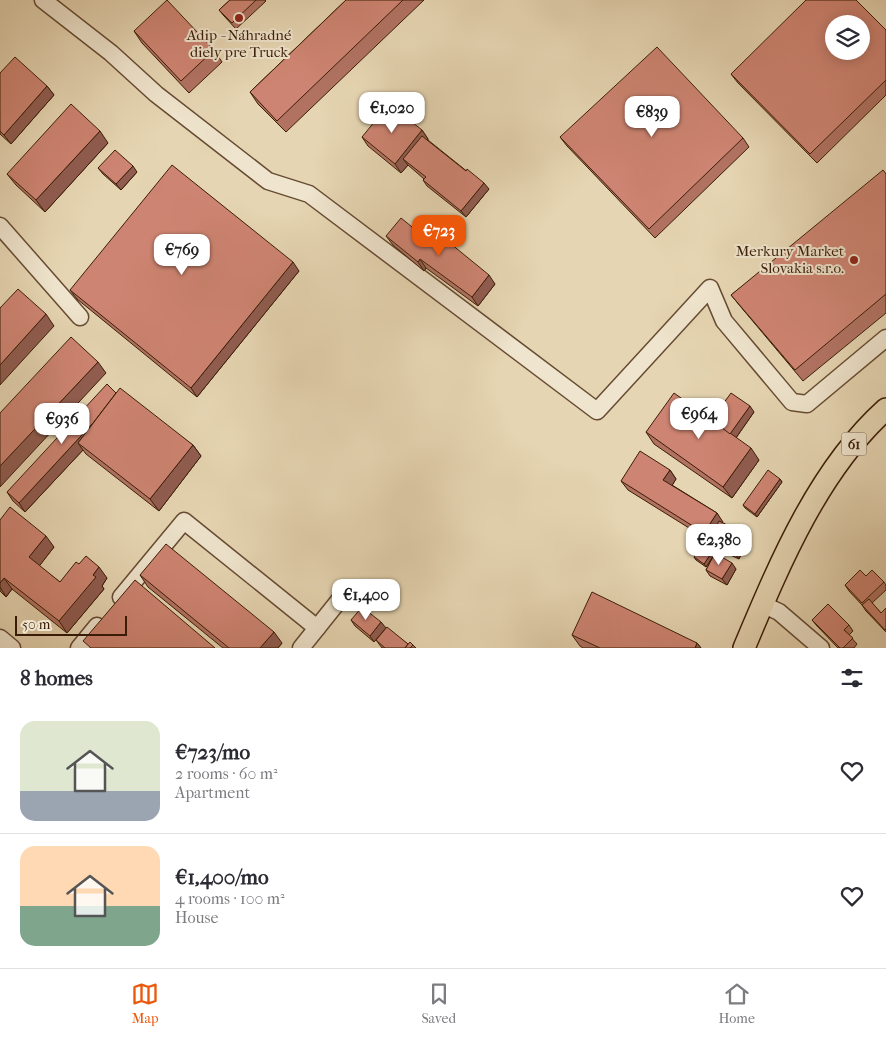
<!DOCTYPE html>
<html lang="en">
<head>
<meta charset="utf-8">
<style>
	body { margin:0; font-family:"IM FELL French Canon",serif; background:#f7f7f7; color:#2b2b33; height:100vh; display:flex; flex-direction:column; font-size:19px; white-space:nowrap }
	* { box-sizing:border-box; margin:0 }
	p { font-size:16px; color:#7c7c81 }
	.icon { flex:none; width:28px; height:28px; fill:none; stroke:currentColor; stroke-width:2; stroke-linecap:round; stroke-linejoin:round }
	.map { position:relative; height:648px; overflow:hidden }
	.sheet { display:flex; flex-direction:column; background:#fff; flex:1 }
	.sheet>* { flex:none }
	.controls { position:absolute; left:825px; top:15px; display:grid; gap:10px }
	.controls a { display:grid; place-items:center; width:45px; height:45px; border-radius:50%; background:#fff; box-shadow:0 2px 12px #0003; font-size:25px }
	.scale { position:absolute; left:15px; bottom:12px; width:112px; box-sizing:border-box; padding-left:5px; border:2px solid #3b1d07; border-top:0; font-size:14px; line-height:18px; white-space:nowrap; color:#3b1d07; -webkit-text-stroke:4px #efe4cd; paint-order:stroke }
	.price { position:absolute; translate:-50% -42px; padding:0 11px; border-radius:10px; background:#fff; color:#222; font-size:16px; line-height:32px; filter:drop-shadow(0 1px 2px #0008) }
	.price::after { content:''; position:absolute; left:50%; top:30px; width:15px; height:11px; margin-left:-8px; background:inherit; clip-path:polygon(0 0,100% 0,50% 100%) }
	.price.current { background:#ea580c; color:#fff }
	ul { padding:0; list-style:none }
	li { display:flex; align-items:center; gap:15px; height:125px; padding:0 20px }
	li+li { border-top:1px solid #e1e1e2 }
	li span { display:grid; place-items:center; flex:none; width:140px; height:100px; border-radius:15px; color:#555 }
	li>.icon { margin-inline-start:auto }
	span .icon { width:60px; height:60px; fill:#fffc; stroke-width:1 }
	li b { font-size:21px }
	h2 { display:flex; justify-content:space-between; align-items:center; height:60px; padding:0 20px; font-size:21px }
	.tabs { display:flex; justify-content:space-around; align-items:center; height:70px; border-top:1px solid #e1e1e2; background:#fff; font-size:14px; color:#7c7c81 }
	.tabs a { display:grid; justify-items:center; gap:2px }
	.tabs .current { color:#ea580c }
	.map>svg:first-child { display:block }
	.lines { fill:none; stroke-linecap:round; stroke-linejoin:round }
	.minor-casing { stroke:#664b32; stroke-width:19 }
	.major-casing { stroke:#3b1d07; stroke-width:24 }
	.minor { stroke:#efe4cd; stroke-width:16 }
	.major { stroke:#e6d5b2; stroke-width:21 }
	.wall { fill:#b17262; stroke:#3b1d07 }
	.shaded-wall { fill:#905c50; stroke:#3b1d07 }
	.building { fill:#ce8472; stroke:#3b1d07; fill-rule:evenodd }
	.poi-dot { fill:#8f2418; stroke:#efe4cd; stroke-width:2 }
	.labels { text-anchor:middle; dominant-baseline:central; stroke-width:4; stroke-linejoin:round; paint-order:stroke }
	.shield { fill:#efe4cd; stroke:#715942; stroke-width:1 }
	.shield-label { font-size:14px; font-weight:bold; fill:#3b1d07 }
	.poi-label { font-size:15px; fill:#3b1d07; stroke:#efe4cd }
</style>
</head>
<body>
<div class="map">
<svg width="886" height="648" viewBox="0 0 886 648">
	<rect width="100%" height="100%" fill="#e6d5b2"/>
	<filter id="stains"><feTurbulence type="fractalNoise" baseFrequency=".004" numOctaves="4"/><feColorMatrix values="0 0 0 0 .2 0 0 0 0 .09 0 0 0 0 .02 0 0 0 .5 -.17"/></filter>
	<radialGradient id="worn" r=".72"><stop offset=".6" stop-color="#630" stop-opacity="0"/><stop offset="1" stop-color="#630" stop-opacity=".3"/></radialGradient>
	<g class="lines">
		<!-- minor casing -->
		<g class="minor-casing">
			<g id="minor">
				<polyline points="43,0 111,53 156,94 268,181 309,194 597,411 710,288 724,321 792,402 807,404 886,338"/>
				<polyline points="0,226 80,317"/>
				<polyline points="121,597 184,521 317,628"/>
				<polyline points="762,604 779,612 821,648"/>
				<polyline points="0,638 12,648"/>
				<polyline points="79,648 97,626"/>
				<polyline points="301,648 345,593"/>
			</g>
		</g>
		<!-- major casing -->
		<g class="major-casing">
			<path id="major" d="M744 648C779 565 818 470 886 409"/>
		</g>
		<!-- minor -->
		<use href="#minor" class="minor"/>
		<!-- major -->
		<use href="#major" class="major"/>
	</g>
	<!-- wall -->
	<g class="wall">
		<polygon points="230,0 265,0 266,1 236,29 224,16 219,10"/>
		<polygon points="346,0 424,0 286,132 258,104 250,92"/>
		<polygon points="886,30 886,95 817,163 738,83 731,74"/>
		<polygon points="134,31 214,50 222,62 189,93 142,43"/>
		<polygon points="0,73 47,86 54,95 11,144 0,134"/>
		<polygon points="422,130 428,139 428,140 489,189 466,217 427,186 423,180 424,179 408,165 401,173 368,146 362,137"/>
		<polygon points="560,137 743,138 749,147 655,238 567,146"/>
		<polygon points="108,143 45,212 16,185 7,174"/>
		<polygon points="98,168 137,172 121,190 103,174"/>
		<polygon points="886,174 886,313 803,381 740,306 731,295"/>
		<polygon points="386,236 433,244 495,284 478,306 426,268 424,271 393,245"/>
		<polygon points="299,271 197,397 77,299 70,290"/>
		<polygon points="116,393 193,445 201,456 159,511 86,454 83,450 25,512 13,501 7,492"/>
		<polygon points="720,408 754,412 736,438 759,460 732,498 654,444 646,432 717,424 724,414"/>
		<polygon points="670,470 676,479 672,485 717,513 722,523 744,533 748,539 739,559 713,547 710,541 628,490 621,481"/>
		<polygon points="780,479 782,482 757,517 745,508 743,505"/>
		<polygon points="0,520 54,547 39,566 60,582 79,564 107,578 102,586 104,589 67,633 12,589 6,597 0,591"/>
		<polygon points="714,555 736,569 727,585 710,576 706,570 713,557 706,567 696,560 694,557"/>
		<polygon points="140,575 282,643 278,648 223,648 148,587"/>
		<polygon points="866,576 884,582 886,585 886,590 872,603 881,613 886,608 886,632 866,611 862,605 849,591 845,585"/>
		<polygon points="351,620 381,622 385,628 408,644 413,645 416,648 382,648 376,640 374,642 355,626"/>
		<polygon points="812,620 849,625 853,631 849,635 857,644 854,648 838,648 817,626"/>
		<polygon points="572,635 697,643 701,648 583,648 580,646"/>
	</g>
	<!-- shaded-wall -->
	<g class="shaded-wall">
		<polygon points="47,86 54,95 11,144 4,135"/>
		<polygon points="422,130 428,139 409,163 403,159 408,165 401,173 395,164"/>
		<polygon points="100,131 108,143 45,212 36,200"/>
		<polygon points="133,166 137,172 121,190 116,184"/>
		<polygon points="484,183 489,189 466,217 461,211"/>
		<polygon points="420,259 426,268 424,271 418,262"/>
		<polygon points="293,262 299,271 197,397 191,388"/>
		<polygon points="489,275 495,284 478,306 472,297"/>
		<polygon points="46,314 54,326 0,385 0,365"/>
		<polygon points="98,362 106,373 0,487 0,466"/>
		<polygon points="119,395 78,443 83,450 25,512 19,503"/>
		<polygon points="750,406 754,412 733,442 729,435"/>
		<polygon points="193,445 201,456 159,511 150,499"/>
		<polygon points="751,448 759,460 732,498 723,487"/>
		<polygon points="670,470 676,479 670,489 663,480"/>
		<polygon points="780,479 782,482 757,517 755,514"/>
		<polygon points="717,513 723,522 710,542 704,533"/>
		<polygon points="744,533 748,539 739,559 734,553"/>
		<polygon points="46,536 54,547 37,569 29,557"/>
		<polygon points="712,552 714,555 706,567 704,564"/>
		<polygon points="732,563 736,569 727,585 722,579"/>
		<polygon points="99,567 107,578 102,586 104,589 67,633 59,621"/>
		<polygon points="4,578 12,589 6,597 0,587 0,583"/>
		<polygon points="381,622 386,628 374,642 370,636"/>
		<polygon points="274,632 282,643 278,648 260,648"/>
		<polygon points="697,643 701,648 695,648"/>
	</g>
	<!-- building -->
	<g class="building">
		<polygon points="167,0 214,50 181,81 134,31"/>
		<polygon points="230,0 256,0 232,23 219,10"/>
		<polygon points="346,0 403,0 277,121 250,92"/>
		<path d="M806 0H856L886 30V80L810 154 731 74ZM834 24H861V51H834Z"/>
		<polygon points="657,47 743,138 649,229 560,137"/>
		<polygon points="15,57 47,86 4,135 0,131 0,73"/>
		<polygon points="71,104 100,131 36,200 7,174"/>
		<polygon points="389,104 422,130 395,164 362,137"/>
		<polygon points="422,136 466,171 467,169 484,183 461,211 423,180 426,177 403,159"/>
		<polygon points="115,150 133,166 116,184 98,168"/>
		<polygon points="172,165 293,262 191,388 70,290"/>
		<polygon points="883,170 886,174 886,294 795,370 731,295"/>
		<polygon points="401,218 433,244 440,235 489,275 472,297 420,259 418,262 386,236"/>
		<polygon points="18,289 46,314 0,365 0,308"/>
		<polygon points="71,337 98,362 0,466 0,413"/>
		<polygon points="107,384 116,393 93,423 19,503 7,492"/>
		<polygon points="120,388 193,445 150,499 78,443"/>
		<polygon points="674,393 751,448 723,487 646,432"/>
		<polygon points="731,393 750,406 730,434 717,424 725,412 720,408"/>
		<polygon points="640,451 670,470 663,480 717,513 704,533 621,481"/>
		<polygon points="768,470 780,479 755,514 743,505"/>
		<polygon points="10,507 46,536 29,557 60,582 76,562 79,564 86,556 99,567 93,575 96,577 59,621 4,578 0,583 0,520"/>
		<polygon points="719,521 744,533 734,553 709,541"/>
		<polygon points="166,544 274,632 260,648 229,648 140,575"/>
		<polygon points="702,546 712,552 704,564 694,557"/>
		<polygon points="715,553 732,563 722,579 706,570"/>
		<polygon points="860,570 866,576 872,570 884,582 862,603 845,585"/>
		<polygon points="135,580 215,648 91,648 83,641"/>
		<polygon points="592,592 697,643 695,648 600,648 572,635"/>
		<polygon points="869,599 881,613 886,608 886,629 885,630 862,605"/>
		<polygon points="828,604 849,625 844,630 853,638 843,648 840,648 812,620"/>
		<polygon points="362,607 381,622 370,636 351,620"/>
		<polygon points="387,627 408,644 405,648 385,648 376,640"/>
		<polygon points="410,642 413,645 410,648 405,648"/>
	</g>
	<!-- markers -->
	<g class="poi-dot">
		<circle cx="239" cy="18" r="5"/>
		<circle cx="854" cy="260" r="5"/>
	</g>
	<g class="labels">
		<!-- shield labels -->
		<rect class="shield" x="841.5" y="432.5" width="25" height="23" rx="4"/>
		<g class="shield-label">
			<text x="854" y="444">61</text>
		</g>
		<!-- poi labels -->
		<g class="poi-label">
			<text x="239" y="35">Adip - Náhradné<tspan x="239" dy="17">diely pre Truck</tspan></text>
			<text x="844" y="251" text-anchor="end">Merkury Market<tspan x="844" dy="17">Slovakia s.r.o.</tspan></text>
		</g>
	</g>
	<rect width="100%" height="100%" filter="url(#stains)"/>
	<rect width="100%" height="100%" fill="url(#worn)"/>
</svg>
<div class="controls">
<a><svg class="icon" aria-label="layers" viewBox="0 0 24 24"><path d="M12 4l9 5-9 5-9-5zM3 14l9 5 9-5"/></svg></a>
</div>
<div class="scale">50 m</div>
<b class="price" style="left:392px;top:134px">€1,020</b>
<b class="price" style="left:652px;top:138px">€839</b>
<b class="price current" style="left:439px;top:257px">€723</b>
<b class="price" style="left:182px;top:276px">€769</b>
<b class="price" style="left:699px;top:440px">€964</b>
<b class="price" style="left:62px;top:445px">€936</b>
<b class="price" style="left:719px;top:566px">€2,380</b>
<b class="price" style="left:366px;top:621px">€1,400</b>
</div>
<section class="sheet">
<h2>8 homes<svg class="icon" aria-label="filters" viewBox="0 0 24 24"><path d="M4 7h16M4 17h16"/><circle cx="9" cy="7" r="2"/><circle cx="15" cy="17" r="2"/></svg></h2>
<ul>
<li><span style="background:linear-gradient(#dfe7d0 70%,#9aa5b1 0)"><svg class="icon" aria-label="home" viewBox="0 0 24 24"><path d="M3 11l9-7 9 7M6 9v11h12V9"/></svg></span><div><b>€723/mo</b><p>2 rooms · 60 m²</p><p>Apartment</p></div><svg class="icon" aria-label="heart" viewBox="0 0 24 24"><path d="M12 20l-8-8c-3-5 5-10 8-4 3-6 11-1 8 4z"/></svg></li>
<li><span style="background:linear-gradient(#ffd9b3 60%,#7fa58c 0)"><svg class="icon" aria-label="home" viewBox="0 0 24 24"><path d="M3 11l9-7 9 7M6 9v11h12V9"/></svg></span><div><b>€1,400/mo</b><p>4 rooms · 100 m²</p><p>House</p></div><svg class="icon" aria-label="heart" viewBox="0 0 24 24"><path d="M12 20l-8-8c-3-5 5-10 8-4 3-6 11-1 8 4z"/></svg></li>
</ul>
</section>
<nav class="tabs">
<a class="current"><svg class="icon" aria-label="map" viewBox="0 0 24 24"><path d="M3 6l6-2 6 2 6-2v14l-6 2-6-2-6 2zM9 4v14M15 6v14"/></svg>Map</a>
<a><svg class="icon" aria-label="saved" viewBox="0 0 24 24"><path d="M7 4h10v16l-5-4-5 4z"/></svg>Saved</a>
<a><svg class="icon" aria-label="home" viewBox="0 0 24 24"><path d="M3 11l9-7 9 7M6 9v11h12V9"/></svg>Home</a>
</nav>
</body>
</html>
